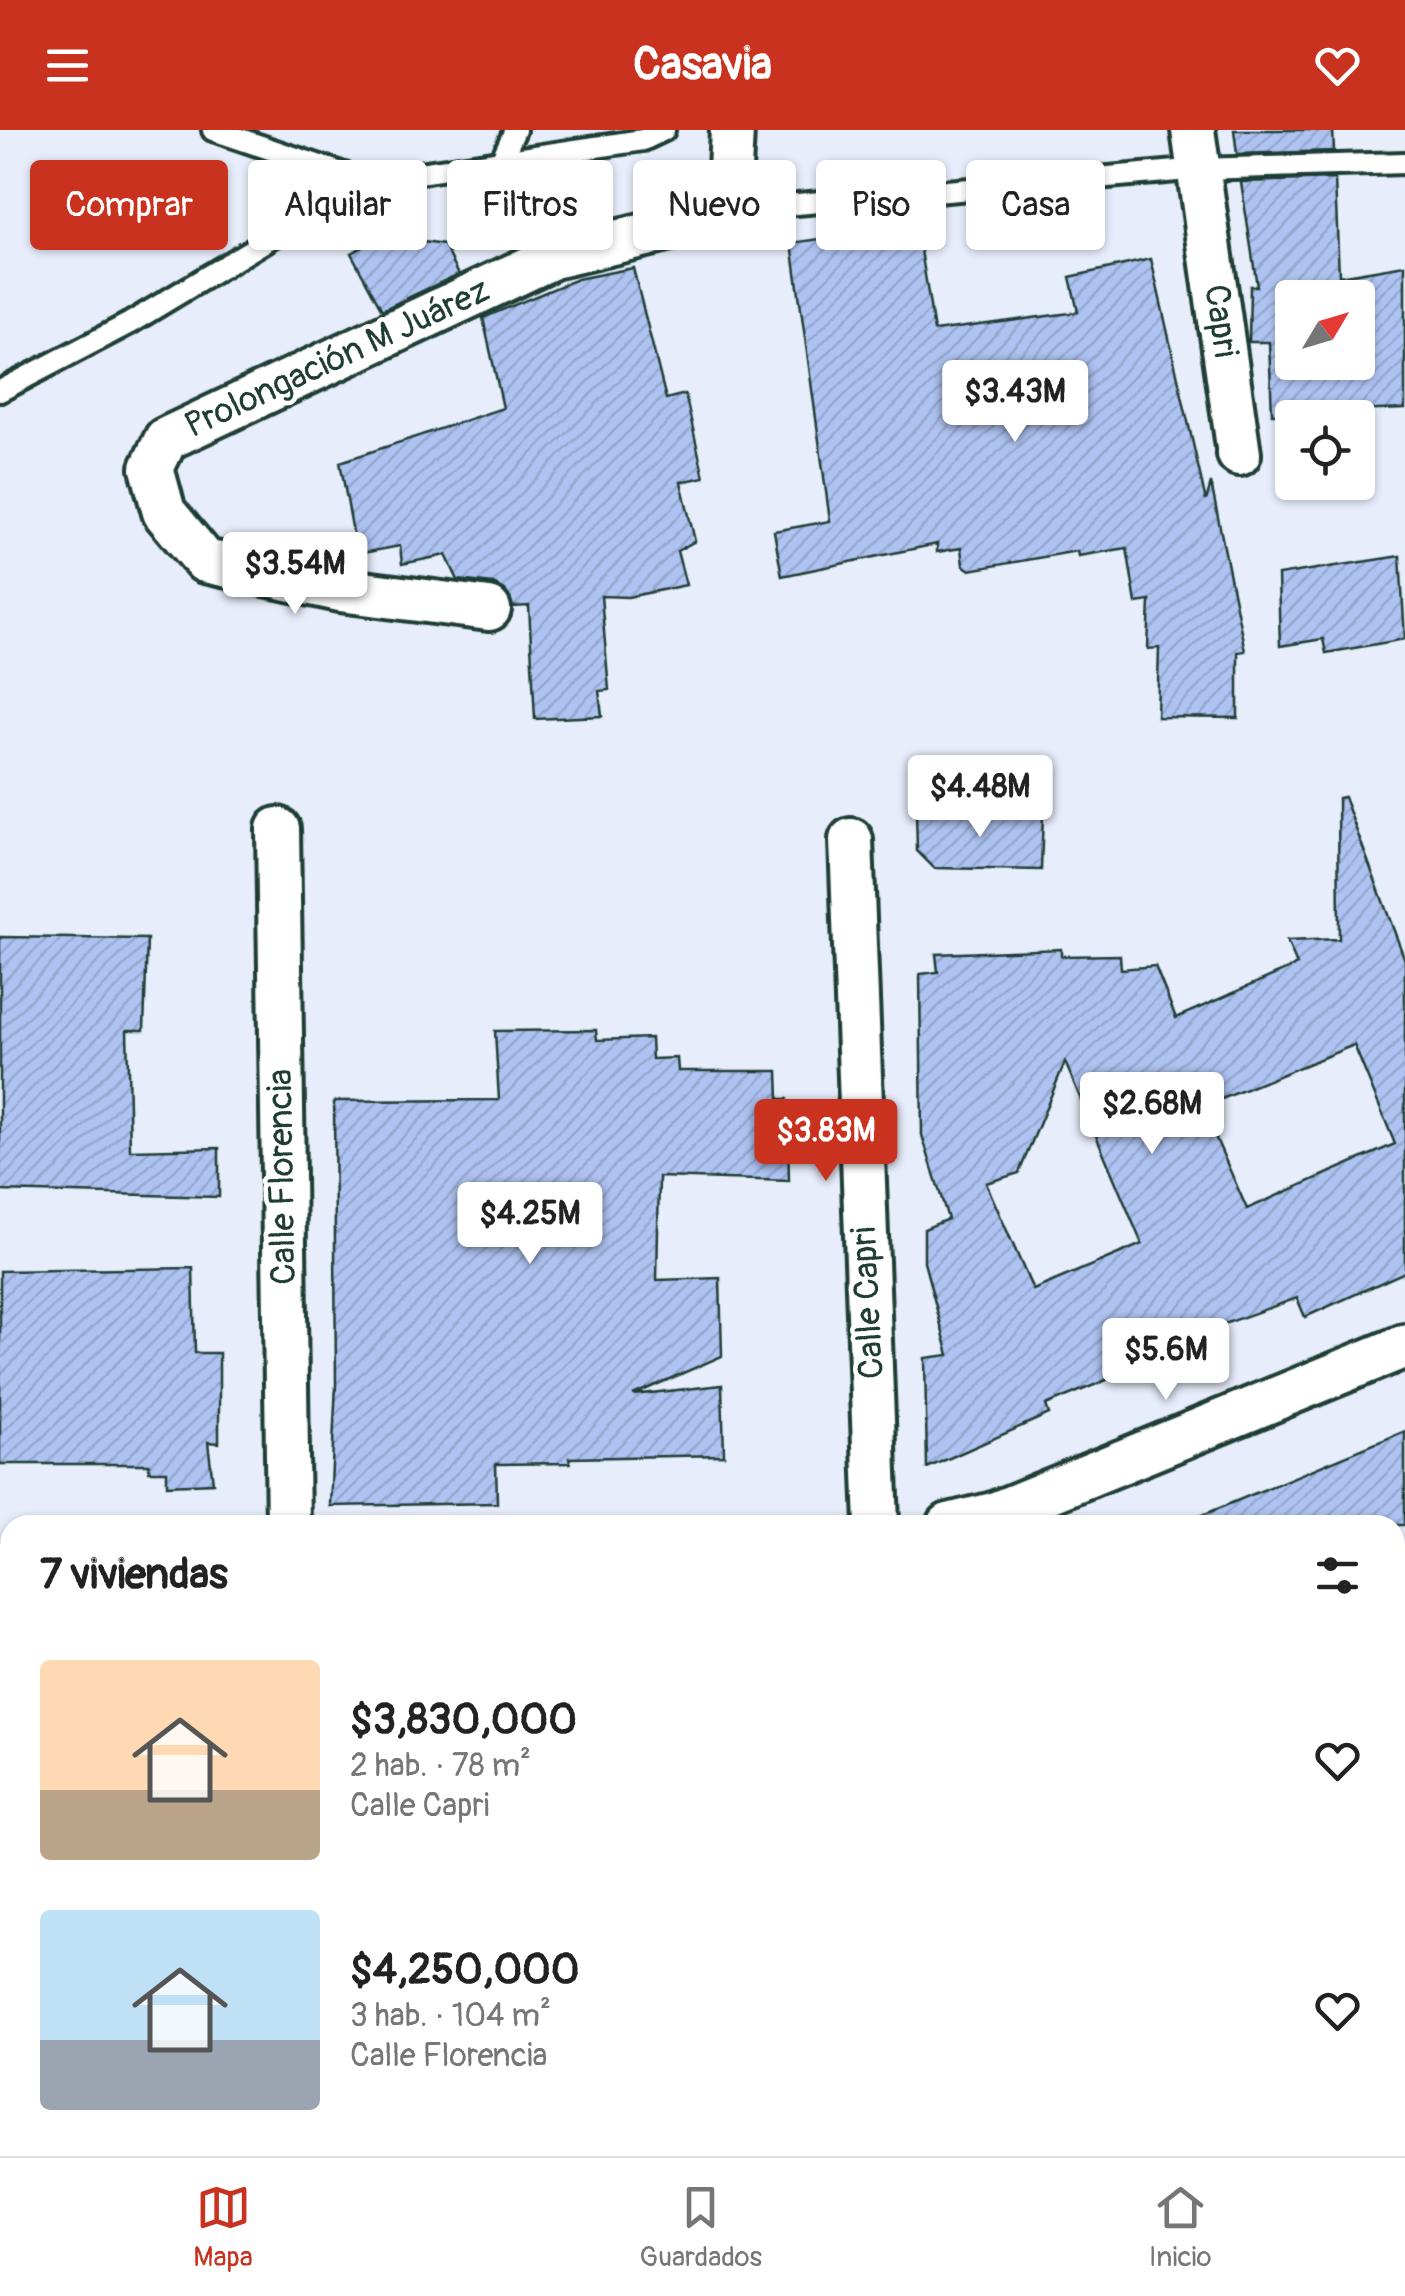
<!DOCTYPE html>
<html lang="es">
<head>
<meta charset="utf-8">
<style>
	body { margin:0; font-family:Pangolin,sans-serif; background:#f6f6f6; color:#222; height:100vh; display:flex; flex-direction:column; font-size:38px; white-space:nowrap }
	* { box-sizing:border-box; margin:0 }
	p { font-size:32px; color:#767676 }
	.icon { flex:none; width:55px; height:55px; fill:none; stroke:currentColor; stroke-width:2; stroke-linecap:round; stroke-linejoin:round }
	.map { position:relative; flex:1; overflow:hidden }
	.drawer { position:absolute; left:0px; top:1385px; width:1405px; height:642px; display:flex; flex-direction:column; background:#fff; border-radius:30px 30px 0 0; box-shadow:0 2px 8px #0004 }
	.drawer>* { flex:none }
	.top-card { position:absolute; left:30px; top:30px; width:1345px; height:90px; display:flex; gap:20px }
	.needle { width:65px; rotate:52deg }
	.controls { position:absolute; left:1275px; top:150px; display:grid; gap:20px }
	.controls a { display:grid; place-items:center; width:100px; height:100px; border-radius:10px; background:#fff; box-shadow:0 2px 8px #0004; font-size:50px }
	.price { position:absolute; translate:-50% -85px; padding:0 22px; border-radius:10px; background:#fff; color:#222; font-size:32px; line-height:65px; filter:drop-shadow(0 2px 5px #0008) }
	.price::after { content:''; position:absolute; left:50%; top:60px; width:30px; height:22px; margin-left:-15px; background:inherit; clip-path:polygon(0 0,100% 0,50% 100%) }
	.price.selected { background:#c8321e; color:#fff }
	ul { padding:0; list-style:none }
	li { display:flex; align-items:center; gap:30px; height:250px; padding:0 40px }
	li span { display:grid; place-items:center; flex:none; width:280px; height:200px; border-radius:10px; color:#555 }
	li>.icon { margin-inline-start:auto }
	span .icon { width:120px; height:120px; fill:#fffc; stroke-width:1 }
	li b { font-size:42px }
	h2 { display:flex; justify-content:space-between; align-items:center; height:120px; padding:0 40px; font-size:42px }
	.pill { padding:0 35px; border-radius:10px; background:#fff; box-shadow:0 2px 8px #0004; font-size:35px; line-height:90px }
	.pill.selected { background:#c8321e; color:#fff }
	header { display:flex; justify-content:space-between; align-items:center; height:130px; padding:0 40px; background:#c8321e; color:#fff; font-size:45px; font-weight:800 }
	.tabs { display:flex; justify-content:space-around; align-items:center; height:140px; border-top:2px solid #e0e0e0; background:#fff; font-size:28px; color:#767676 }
	.tabs a { display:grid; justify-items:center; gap:5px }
	.tabs .selected { color:#c8321e }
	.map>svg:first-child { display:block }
	.building { fill:url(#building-hatch); stroke:#1f3d34; stroke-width:2.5; fill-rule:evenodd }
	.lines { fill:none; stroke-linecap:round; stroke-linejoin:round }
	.lane-casing { stroke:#1f3d34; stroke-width:28 }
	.street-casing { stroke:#1f3d34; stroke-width:50 }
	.lane { stroke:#fff; stroke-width:20 }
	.street { stroke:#fff; stroke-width:42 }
	.labels { text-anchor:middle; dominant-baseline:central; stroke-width:9; stroke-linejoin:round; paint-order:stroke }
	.street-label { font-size:35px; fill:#1f3d34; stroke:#fff }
</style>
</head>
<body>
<header><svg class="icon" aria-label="menu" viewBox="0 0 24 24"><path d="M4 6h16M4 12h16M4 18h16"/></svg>Casavia<svg class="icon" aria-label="heart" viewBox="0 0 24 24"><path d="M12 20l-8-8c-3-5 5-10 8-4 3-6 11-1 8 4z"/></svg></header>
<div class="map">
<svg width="1405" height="2026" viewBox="0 0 1405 2026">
	<defs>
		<pattern id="building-hatch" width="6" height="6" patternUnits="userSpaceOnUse" patternTransform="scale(2.5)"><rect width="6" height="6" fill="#afc3f2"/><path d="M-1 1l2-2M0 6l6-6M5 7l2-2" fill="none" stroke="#96a8d0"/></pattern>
	</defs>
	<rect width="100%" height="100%" fill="#e7edfb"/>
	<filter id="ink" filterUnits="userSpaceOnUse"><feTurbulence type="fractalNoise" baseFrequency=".01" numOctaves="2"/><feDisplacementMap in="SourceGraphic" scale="20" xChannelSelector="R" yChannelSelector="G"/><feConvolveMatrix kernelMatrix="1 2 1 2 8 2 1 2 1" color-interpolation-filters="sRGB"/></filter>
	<g filter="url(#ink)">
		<!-- building -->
		<g class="building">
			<polygon points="1234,0 1333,0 1334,21 1237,24"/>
			<path d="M1335 49 1339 146 1405 135V279L1272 284 1269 212H1249L1250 156H1257L1241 52ZM1292 168H1358V232H1292Z"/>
			<polygon points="917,95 934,201 1078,182 1070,147 1151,129 1206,371 1211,353 1245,521 1238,522 1238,588 1157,587 1159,518 1148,519 1150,471 1136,473 1127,418 1078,426 1077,421 970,440 963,435 961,418 937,422 937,414 782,446 774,401 830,391 792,113"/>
			<polygon points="382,106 444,115 459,144 382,180 351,123"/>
			<polygon points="633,138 666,269 685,264 704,347 681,352 695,411 677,421 686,455 628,467 601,466 609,560 599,561 602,586 535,589 529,476 513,477 505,460 493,454 458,450 446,425 402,434 400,416 357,424 340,332 503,278 483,188 577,149"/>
			<polygon points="1400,426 1405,509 1326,523 1323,509 1280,516 1278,445"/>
			<path d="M1344 667 1405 830V1142L1305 1187 1297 1168 1140 1224 1145 1234 1046 1275 1049 1284 927 1338 925 1228 949 1225 924 1132V1099L948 1089 922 1005 920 844 938 842 936 824 1061 819V826L1120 825 1121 839 1155 836 1176 888 1297 835 1287 811 1339 809 1338 668ZM1354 915 1395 1014 1247 1079 1202 977ZM1065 932 1142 1114 1033 1160 986 1053 1019 1043Z"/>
			<polygon points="916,680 1043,683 1041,740 934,738 917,721"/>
			<polygon points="0,807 147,809 144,900 127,900 130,1020 219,1018 219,1067 0,1061"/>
			<polygon points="596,900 597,910 651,908 652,929 677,928 678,941 778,941 779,969 787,969 789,1051 659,1047 657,1150 720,1148 722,1226 633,1265 722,1255 724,1325 569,1328 570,1333 496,1334 497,1373 330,1376 336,1254 334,971 499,970 495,901"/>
			<polygon points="193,1138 195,1223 219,1223 219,1313 208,1312 213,1353 167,1355 167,1341 149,1341 149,1334 0,1334 0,1141"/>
			<polygon points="1405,1301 1405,1395 1182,1395 1181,1394"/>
		</g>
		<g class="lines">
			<!-- lane casing -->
			<g class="lane-casing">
				<g id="lane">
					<polyline points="213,0 365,51 643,10 664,0"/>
					<polyline points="501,31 515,0"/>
					<polyline points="728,80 1200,39 1405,33"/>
					<polyline points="0,261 130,193 365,51"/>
				</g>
			</g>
			<!-- street casing -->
			<g class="street-casing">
				<g id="street">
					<polyline points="1193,0 1239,324"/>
					<polyline points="489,479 340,460 205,431 164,382 152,338 166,309 553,127 708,90 728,80 732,0"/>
					<polyline points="278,699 288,1395"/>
					<polyline points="851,710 877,1395"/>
					<polyline points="949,1395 994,1384 1405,1216"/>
					<polyline points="0,1435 10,1435"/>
					<polyline points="1395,1956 1405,1952"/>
					<polyline points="282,2026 282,2018"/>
					<polyline points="1205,2026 1229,2018"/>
				</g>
			</g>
			<!-- lane -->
			<use href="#lane" class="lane"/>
			<!-- street -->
			<use href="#street" class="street"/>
		</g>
	</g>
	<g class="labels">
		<!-- street labels -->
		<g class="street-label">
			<text transform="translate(1221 191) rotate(82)">Capri</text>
			<text transform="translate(337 228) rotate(-25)">Prolongación M Juárez</text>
			<text transform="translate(282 1047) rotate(-91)">Calle Florencia</text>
			<text transform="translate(868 1173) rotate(-93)">Calle Capri</text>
		</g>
	</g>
</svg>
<div class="controls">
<a><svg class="needle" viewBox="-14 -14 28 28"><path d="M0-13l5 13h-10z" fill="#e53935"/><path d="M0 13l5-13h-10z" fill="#767676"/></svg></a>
<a><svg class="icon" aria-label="locate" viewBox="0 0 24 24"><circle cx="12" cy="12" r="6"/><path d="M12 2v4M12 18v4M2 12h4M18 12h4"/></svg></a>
</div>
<b class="price" style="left:1015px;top:315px">$3.43M</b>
<b class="price" style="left:295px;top:487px">$3.54M</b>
<b class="price" style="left:980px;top:710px">$4.48M</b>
<b class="price" style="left:1152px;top:1027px">$2.68M</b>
<b class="price selected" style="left:826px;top:1054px">$3.83M</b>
<b class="price" style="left:530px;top:1137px">$4.25M</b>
<b class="price" style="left:1166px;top:1273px">$5.6M</b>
<div class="top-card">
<a class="pill selected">Comprar</a>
<a class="pill">Alquilar</a>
<a class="pill">Filtros</a>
<a class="pill">Nuevo</a>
<a class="pill">Piso</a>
<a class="pill">Casa</a>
</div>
<section class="drawer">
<h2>7 viviendas<svg class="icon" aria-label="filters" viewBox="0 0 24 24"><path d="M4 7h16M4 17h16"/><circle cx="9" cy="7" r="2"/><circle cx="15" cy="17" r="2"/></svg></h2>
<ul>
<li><span style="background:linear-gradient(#ffd9b3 65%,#b9a48a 0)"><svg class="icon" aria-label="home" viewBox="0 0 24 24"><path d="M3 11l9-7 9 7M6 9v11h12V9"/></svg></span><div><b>$3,830,000</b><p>2 hab. · 78 m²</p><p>Calle Capri</p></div><svg class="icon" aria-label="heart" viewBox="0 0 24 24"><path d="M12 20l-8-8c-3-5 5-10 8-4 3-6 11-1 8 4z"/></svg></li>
<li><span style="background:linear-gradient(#bfe0f5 65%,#9aa5b1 0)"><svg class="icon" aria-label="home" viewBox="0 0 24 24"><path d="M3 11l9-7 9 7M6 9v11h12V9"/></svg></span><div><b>$4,250,000</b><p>3 hab. · 104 m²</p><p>Calle Florencia</p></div><svg class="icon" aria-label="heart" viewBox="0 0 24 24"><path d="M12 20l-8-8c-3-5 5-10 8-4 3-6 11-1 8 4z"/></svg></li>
</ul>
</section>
</div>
<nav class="tabs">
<a class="selected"><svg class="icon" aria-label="map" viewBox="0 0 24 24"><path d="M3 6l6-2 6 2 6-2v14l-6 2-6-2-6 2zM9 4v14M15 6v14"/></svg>Mapa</a>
<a><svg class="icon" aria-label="saved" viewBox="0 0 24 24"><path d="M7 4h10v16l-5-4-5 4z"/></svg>Guardados</a>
<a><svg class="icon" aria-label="home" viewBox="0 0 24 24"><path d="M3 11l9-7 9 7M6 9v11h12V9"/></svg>Inicio</a>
</nav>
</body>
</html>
